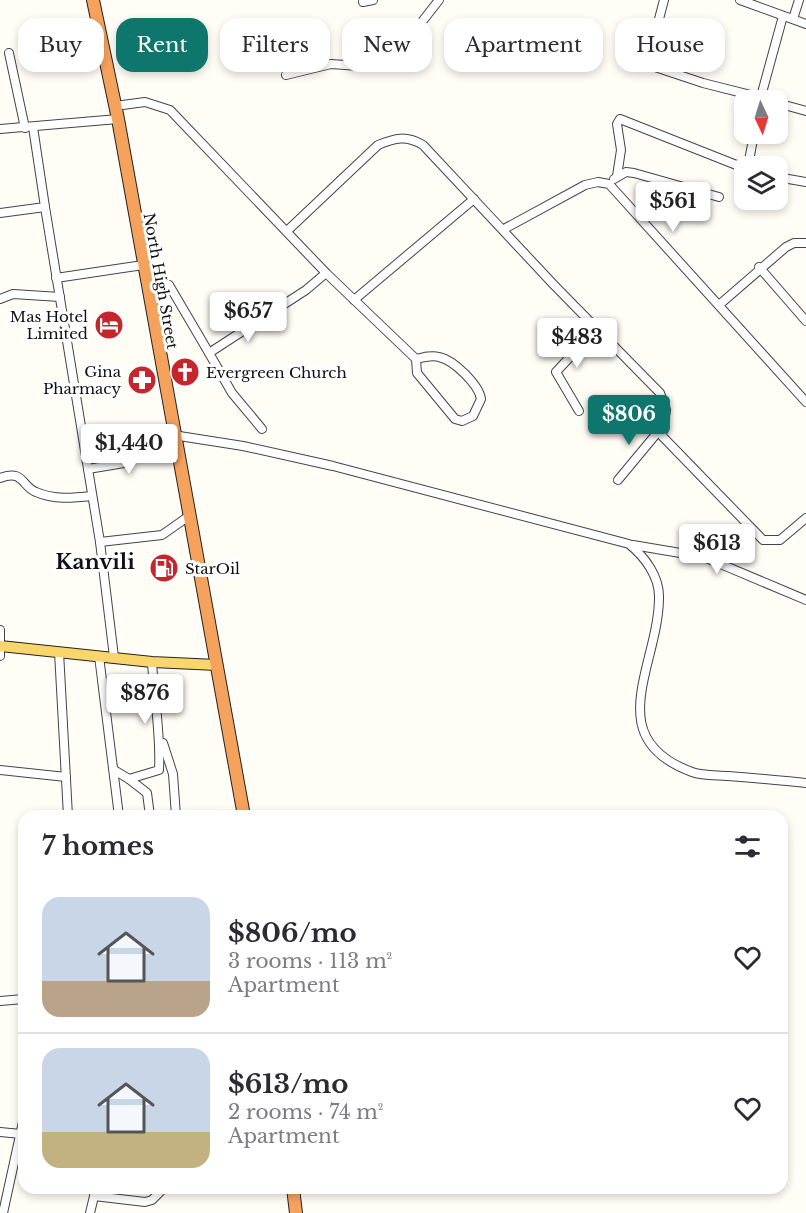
<!DOCTYPE html>
<html lang="en">
<head>
<meta charset="utf-8">
<style>
	body { margin:0; font-family:"Libre Baskerville",serif; background:#f2f2f3; color:#2b2b33; height:100vh; display:flex; flex-direction:column; font-size:22px; white-space:nowrap }
	* { box-sizing:border-box; margin:0 }
	p { font-size:20px; color:#7c7c81 }
	.icon { flex:none; width:33px; height:33px; fill:none; stroke:currentColor; stroke-width:2; stroke-linecap:round; stroke-linejoin:round }
	.map { position:relative; flex:1; overflow:hidden }
	.details { position:absolute; left:18px; top:810px; width:770px; height:384px; display:flex; flex-direction:column; background:#fff; border-radius:18px; box-shadow:0 3px 9px #0003 }
	.details>* { flex:none }
	.top-card { position:absolute; left:18px; top:18px; width:771px; height:54px; display:flex; gap:12px }
	.needle { width:39px; rotate:176deg }
	.tools { position:absolute; left:734px; top:90px; display:grid; gap:12px }
	.tools a { display:grid; place-items:center; width:54px; height:54px; border-radius:12px; background:#fff; box-shadow:0 3px 9px #0003; font-size:30px }
	.price { position:absolute; translate:-50% -51px; padding:0 14px; border-radius:6px; background:#fff; color:#222; font-size:20px; line-height:39px; filter:drop-shadow(0 2px 3px #0008) }
	.price::after { content:''; position:absolute; left:50%; top:36px; width:18px; height:14px; margin-left:-9px; background:inherit; clip-path:polygon(0 0,100% 0,50% 100%) }
	.price.current { background:#0f766e; color:#fff }
	ul { padding:0; list-style:none }
	li { display:flex; align-items:center; gap:18px; height:150px; padding:0 24px }
	li+li { border-top:2px solid #e1e1e2 }
	li span { display:grid; place-items:center; flex:none; width:168px; height:120px; border-radius:18px; color:#555 }
	li>.icon { margin-inline-start:auto }
	span .icon { width:72px; height:72px; fill:#fffc; stroke-width:1 }
	li b { font-size:26px }
	h2 { display:flex; justify-content:space-between; align-items:center; height:72px; padding:0 24px; font-size:26px }
	.chip { padding:0 21px; border-radius:18px; background:#fff; box-shadow:0 3px 9px #0003; font-size:21px; line-height:54px }
	.chip.current { background:#0f766e; color:#fff }
	.map>svg:first-child { display:block }
	.lines { fill:none; stroke-linecap:round; stroke-linejoin:round }
	.minor-casing { stroke:#444; stroke-width:10 }
	.major-casing { stroke:#222; stroke-width:12 }
	.highway-casing { stroke:#222; stroke-width:14 }
	.minor { stroke:#fff; stroke-width:8 }
	.major { stroke:#f9d66b; stroke-width:10 }
	.highway { stroke:#f5a25d; stroke-width:12 }
	.labels { text-anchor:middle; dominant-baseline:central; stroke-width:6; stroke-linejoin:round; paint-order:stroke }
	.street-label { font-size:15px; fill:#111; stroke:#fff }
	.poi-label { font-size:15px; fill:#111; stroke:#fff; text-anchor:end }
	.district-label { font-size:21px; font-weight:bold; fill:#111; stroke:#fff }
</style>
</head>
<body>
<div class="map">
<svg width="806" height="1213" viewBox="0 0 806 1213">
	<rect width="100%" height="100%" fill="#fffdf5"/>
	<g class="lines">
		<!-- minor casing -->
		<g class="minor-casing">
			<g id="minor">
				<polyline points="664,0 650,53 655,67 703,83 770,100"/>
				<polyline points="740,0 806,24"/>
				<polyline points="363,2 373,0"/>
				<polyline points="793,19 799,0"/>
				<polyline points="9,53 25,128"/>
				<polyline points="286,75 331,64 359,66 415,55 427,44 421,23 439,0"/>
				<polyline points="760,100 783,16"/>
				<polyline points="777,103 806,111"/>
				<path d="M115 106 145 102 170 110 326 273 416 359 417 373 455 419 462 421 473 416 481 399C479 385 454 360 439 357 432 355 424 357 416 359"/>
				<polyline points="0,129 118,119"/>
				<polyline points="748,166 754,134"/>
				<polyline points="617,176 621,150 617,124 620,119 744,168"/>
				<polyline points="777,177 806,182"/>
				<polyline points="614,179 626,172 634,173 719,197"/>
				<polyline points="45,207 100,542 114,657"/>
				<polyline points="0,213 45,207 33,127"/>
				<polyline points="504,229 585,185 598,182 609,184 806,402"/>
				<path d="M287 231 378 145C395 138 406 135 423 145L554 285 660 393 666 410 662 436 763 540H780L806 518"/>
				<polyline points="759,267 806,321"/>
				<polyline points="145,274 169,285 209,353"/>
				<polyline points="56,278 143,265"/>
				<polyline points="0,299 13,294 60,297"/>
				<polyline points="354,300 474,199"/>
				<polyline points="719,305 786,247 794,243 806,243"/>
				<polyline points="579,411 556,372 596,329"/>
				<polyline points="262,429 232,393 209,353 306,290 326,273"/>
				<path d="M173 435 243 446 333 466 629 544C645 557 660 577 659 599 658 666 600 738 692 772 703 776 717 775 728 776 754 778 780 780 806 783"/>
				<polyline points="88,469 124,463 133,456 131,444"/>
				<path d="M0 478C24 469 21 486 36 492 54 500 73 498 92 496"/>
				<polyline points="618,480 662,427"/>
				<polyline points="100,542 162,535 189,516"/>
				<polyline points="633,545 704,557 806,600"/>
				<polyline points="0,630 0,656"/>
				<polyline points="59,652 68,816"/>
				<polyline points="99,656 119,816"/>
				<polyline points="163,743 173,774 176,816"/>
				<polyline points="0,770 66,777"/>
				<path d="M114 770 129 779 159 770C161 733 154 698 152 662"/>
				<polyline points="129,779 147,793 150,816"/>
				<polyline points="0,1001 24,999"/>
				<polyline points="0,1132 21,1134"/>
				<polyline points="94,1196 145,1202 152,1200 164,1188"/>
				<polyline points="3,1213 24,1117"/>
				<polyline points="90,1213 96,1188"/>
			</g>
		</g>
		<!-- major casing -->
		<g class="major-casing">
			<polyline id="major" points="0,646 152,662 217,665"/>
		</g>
		<!-- highway casing -->
		<g class="highway-casing">
			<g id="highway">
				<polyline points="93,0 118,119 244,816"/>
				<polyline points="293,1188 296,1213"/>
			</g>
		</g>
		<!-- minor -->
		<use href="#minor" class="minor"/>
		<!-- major -->
		<use href="#major" class="major"/>
		<!-- highway -->
		<use href="#highway" class="highway"/>
	</g>
	<!-- icons -->
	<defs>
		<g id="hotel-disc" transform="scale(1.5)"><circle r="9.5" fill="#c4262e" stroke="#fff"/><path d="M-6-4.5h1.5V1H6V5H4.5V3h-9V5H-6ZM-4 0a1.8 1.8 0 1 1 3.6 0ZM.5 0V-2.5h3Q6-2.5 6 0Z" fill="#fff"/></g>
		<g id="church-disc" transform="scale(1.5)"><circle r="9.5" fill="#c4262e" stroke="#fff"/><path d="M-1.2-6h2.4v3.5h3.3v2.4h-3.3V6h-2.4V-.1h-3.3v-2.4h3.3Z" fill="#fff"/></g>
		<g id="pharmacy-disc" transform="scale(1.5)"><circle r="9.5" fill="#c4262e" stroke="#fff"/><path d="M-2-6h4v4h4v4h-4v4h-4v-4h-4v-4h4Z" fill="#fff"/></g>
		<g id="fuel-disc" transform="scale(1.5)"><circle r="9.5" fill="#c4262e" stroke="#fff"/><path d="M-5.5-6h7V0h2V4h1.3V-2.5L3-4.5l.8-.8L6-3V5H2.5V1h-1V6h-7ZM-4.2-4.7v3.2H.2V-4.7Z" fill="#fff"/></g>
	</defs>
	<g fill-rule="evenodd">
		<use href="#hotel-disc" x="109" y="325"/>
		<use href="#church-disc" x="185" y="372"/>
		<use href="#pharmacy-disc" x="142" y="380"/>
		<use href="#fuel-disc" x="164" y="568"/>
	</g>
	<g class="labels">
		<!-- street labels -->
		<g class="street-label">
			<text transform="translate(161 281) rotate(80)">North High Street</text>
		</g>
		<!-- poi labels -->
		<g class="poi-label">
			<text x="88" y="316">Mas Hotel<tspan x="88" dy="17">Limited</tspan></text>
			<text x="121" y="371">Gina<tspan x="121" dy="17">Pharmacy</tspan></text>
			<text x="206" y="372" text-anchor="start">Evergreen Church</text>
			<text x="185" y="568" text-anchor="start">StarOil</text>
		</g>
		<!-- district labels -->
		<g class="district-label">
			<text x="95" y="562">Kanvili</text>
		</g>
	</g>
</svg>
<div class="tools">
<a><svg class="needle" viewBox="-14 -14 28 28"><path d="M0-13l5 13h-10z" fill="#e53935"/><path d="M0 13l5-13h-10z" fill="#7c7c81"/></svg></a>
<a><svg class="icon" aria-label="layers" viewBox="0 0 24 24"><path d="M12 4l9 5-9 5-9-5zM3 14l9 5 9-5"/></svg></a>
</div>
<b class="price" style="left:673px;top:233px">$561</b>
<b class="price" style="left:248px;top:343px">$657</b>
<b class="price" style="left:577px;top:369px">$483</b>
<b class="price current" style="left:629px;top:446px">$806</b>
<b class="price" style="left:129px;top:475px">$1,440</b>
<b class="price" style="left:717px;top:575px">$613</b>
<b class="price" style="left:145px;top:725px">$876</b>
<div class="top-card">
<a class="chip">Buy</a>
<a class="chip current">Rent</a>
<a class="chip">Filters</a>
<a class="chip">New</a>
<a class="chip">Apartment</a>
<a class="chip">House</a>
</div>
<section class="details">
<h2>7 homes<svg class="icon" aria-label="filters" viewBox="0 0 24 24"><path d="M4 7h16M4 17h16"/><circle cx="9" cy="7" r="2"/><circle cx="15" cy="17" r="2"/></svg></h2>
<ul>
<li><span style="background:linear-gradient(#c9d6e8 70%,#b9a48a 0)"><svg class="icon" aria-label="home" viewBox="0 0 24 24"><path d="M3 11l9-7 9 7M6 9v11h12V9"/></svg></span><div><b>$806/mo</b><p>3 rooms · 113 m²</p><p>Apartment</p></div><svg class="icon" aria-label="heart" viewBox="0 0 24 24"><path d="M12 20l-8-8c-3-5 5-10 8-4 3-6 11-1 8 4z"/></svg></li>
<li><span style="background:linear-gradient(#c9d6e8 70%,#c2b280 0)"><svg class="icon" aria-label="home" viewBox="0 0 24 24"><path d="M3 11l9-7 9 7M6 9v11h12V9"/></svg></span><div><b>$613/mo</b><p>2 rooms · 74 m²</p><p>Apartment</p></div><svg class="icon" aria-label="heart" viewBox="0 0 24 24"><path d="M12 20l-8-8c-3-5 5-10 8-4 3-6 11-1 8 4z"/></svg></li>
</ul>
</section>
</div>
</body>
</html>
